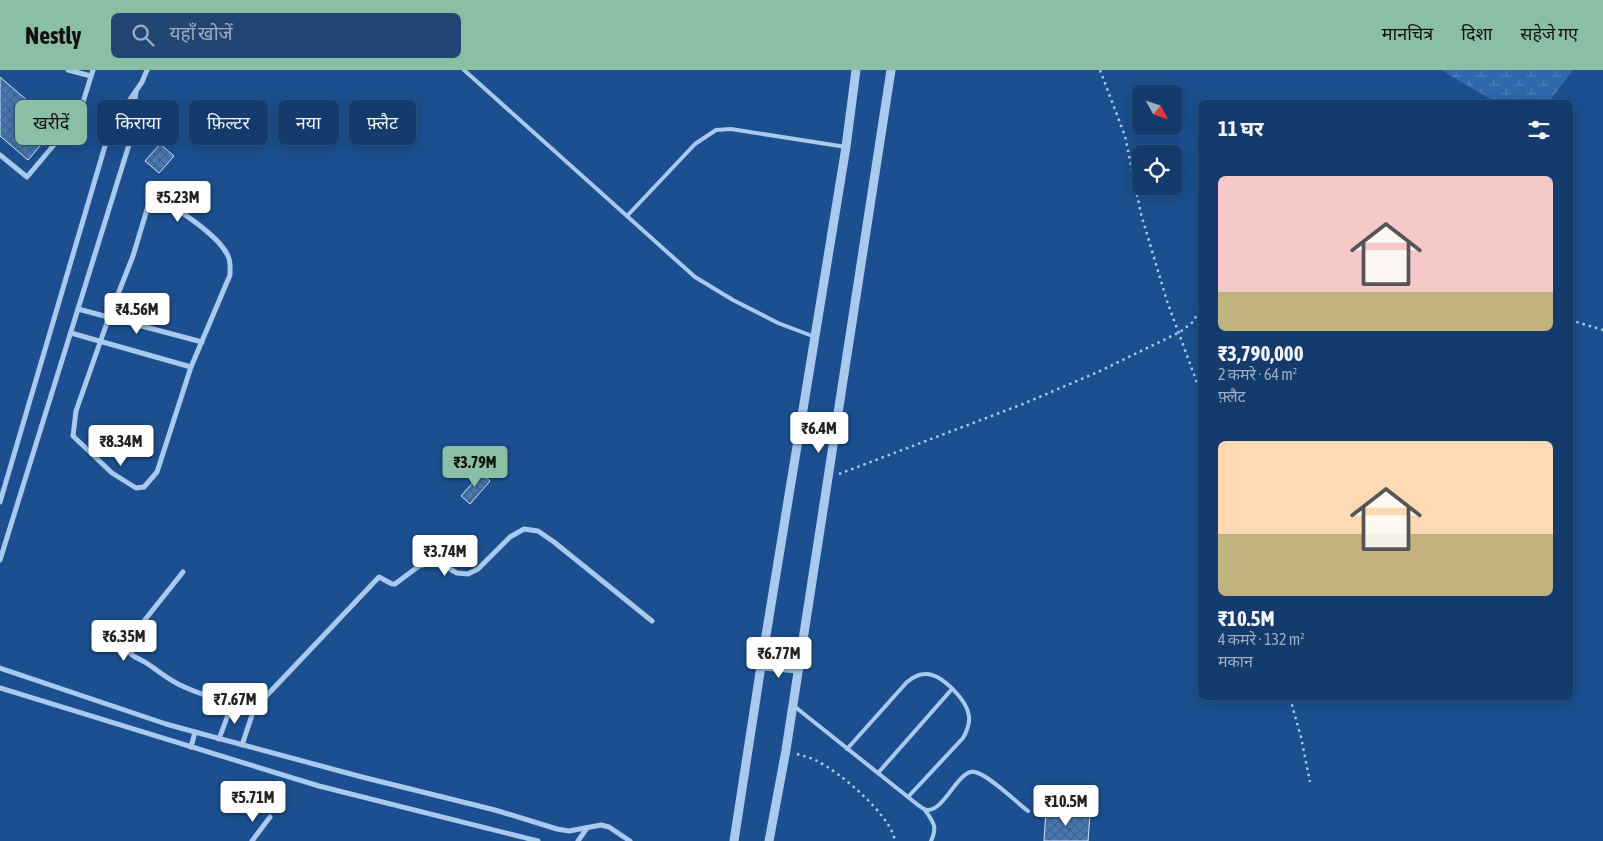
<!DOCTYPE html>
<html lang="hi">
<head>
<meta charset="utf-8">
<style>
	body { margin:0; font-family:"Asap Condensed","Noto Sans Devanagari",sans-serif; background:#214673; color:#f1f3f6; height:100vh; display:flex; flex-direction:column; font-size:19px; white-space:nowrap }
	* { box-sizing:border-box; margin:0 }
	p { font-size:16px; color:#9dadc1 }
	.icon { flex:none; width:28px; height:28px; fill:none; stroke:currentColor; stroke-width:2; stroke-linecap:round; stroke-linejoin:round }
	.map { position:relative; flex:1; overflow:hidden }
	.drawer { position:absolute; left:1198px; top:30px; width:375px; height:600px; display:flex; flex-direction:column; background:#143b6b; border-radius:8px; box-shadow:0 2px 12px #0003,0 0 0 1px #33557e }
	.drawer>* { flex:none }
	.top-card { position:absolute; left:15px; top:30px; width:475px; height:45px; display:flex; gap:10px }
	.needle { width:32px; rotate:130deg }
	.tools { position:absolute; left:1132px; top:15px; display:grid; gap:10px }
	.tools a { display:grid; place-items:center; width:50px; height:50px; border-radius:8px; background:#143b6b; box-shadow:0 2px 12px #0003,0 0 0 1px #33557e; font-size:25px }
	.price { position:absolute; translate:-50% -42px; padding:0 11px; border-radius:5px; background:#fff; color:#222; font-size:16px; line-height:32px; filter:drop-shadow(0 1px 2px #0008) }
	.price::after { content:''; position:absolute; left:50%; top:30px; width:15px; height:11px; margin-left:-8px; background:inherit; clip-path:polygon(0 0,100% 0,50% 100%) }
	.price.selected { background:#8abfa5; color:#111 }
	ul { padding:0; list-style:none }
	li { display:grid; align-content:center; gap:10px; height:265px; padding:0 20px }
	li span { display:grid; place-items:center; height:155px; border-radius:8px; color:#555 }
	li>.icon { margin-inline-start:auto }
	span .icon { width:90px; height:90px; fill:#fffc; stroke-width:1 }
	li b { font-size:21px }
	h2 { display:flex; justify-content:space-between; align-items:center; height:60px; padding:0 20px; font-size:21px }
	.tag { padding:0 18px; border-radius:8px; background:#143b6b; box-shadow:0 2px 12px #0003,0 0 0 1px #33557e; font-size:18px; line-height:45px }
	.tag.selected { background:#8abfa5; color:#111 }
	header { display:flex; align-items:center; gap:30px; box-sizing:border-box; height:70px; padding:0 25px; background:#8abfa5; color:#111 }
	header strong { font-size:24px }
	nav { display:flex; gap:28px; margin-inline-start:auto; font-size:18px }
	.search { width:350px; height:45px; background:#214673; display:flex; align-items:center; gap:12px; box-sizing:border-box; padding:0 18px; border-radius:8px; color:#9dadc1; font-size:19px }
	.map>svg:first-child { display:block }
	.wetland { fill:url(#wetland-marsh) }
	.building { fill:url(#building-cross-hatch); stroke:#cfe3fa }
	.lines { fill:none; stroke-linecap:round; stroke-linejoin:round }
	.path { stroke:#a9c9ee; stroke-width:2.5; stroke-dasharray:2.5 4; stroke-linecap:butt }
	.service { stroke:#a9c9ee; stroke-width:4 }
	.minor { stroke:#a9c9ee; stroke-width:5 }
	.tertiary { stroke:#a9c9ee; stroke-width:9 }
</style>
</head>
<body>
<header>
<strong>Nestly</strong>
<div class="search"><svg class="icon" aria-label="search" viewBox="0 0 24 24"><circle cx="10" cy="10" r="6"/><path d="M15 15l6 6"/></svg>यहाँ खोजें</div>
<nav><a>मानचित्र</a><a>दिशा</a><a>सहेजे गए</a></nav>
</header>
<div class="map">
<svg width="1603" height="771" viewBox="0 0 1603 771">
	<defs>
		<pattern id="wetland-marsh" width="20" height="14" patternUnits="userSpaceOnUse" patternTransform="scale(1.25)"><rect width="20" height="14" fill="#2e69ad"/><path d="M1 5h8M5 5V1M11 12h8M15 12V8" fill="none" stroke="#4d80b9"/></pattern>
		<pattern id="building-cross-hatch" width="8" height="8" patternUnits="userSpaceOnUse" patternTransform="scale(1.25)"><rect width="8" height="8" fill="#4478b7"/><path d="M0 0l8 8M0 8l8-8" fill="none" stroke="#486282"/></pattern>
	</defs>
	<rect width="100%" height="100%" fill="#1b4f8f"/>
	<!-- wetland -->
	<polygon class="wetland" points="1441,0 1573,0 1549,32 1495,32"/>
	<!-- building -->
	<g class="building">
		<polygon points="0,7 57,56 28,90 0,66"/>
		<polygon points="160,74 174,86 159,103 145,91"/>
		<polygon points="481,403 490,411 470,434 461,426"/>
		<polygon points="1046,741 1090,745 1088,771 1044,771"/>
	</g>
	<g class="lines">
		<!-- path -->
		<g class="path">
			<polyline points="1100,0 1125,66 1141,144 1167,231 1200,321"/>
			<polyline points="1570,250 1603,260"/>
			<polyline points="839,404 1023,334 1098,302 1180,262 1193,252 1200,238"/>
			<polyline points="1290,628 1301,667 1310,712"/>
			<path d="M797 684C803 686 809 687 815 690 839 701 891 745 895 771"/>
		</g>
		<!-- service -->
		<g class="service">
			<polyline points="464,0 695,207 733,230 778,253 815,267"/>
			<polyline points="627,146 695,74 716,60 731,59 846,77"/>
			<path d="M794 636 918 735C921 737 924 740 928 740 945 740 959 698 975 702 989 705 1016 732 1028 741"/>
			<path d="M847 679 907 612C912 608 918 604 925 604 941 603 967 630 969 646 970 654 967 661 963 668L908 727"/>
			<polyline points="878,703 952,619"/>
			<path d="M925 740C933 752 938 756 931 771"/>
		</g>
		<!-- minor -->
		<g class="minor">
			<polyline points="68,0 91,6"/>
			<polyline points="0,85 27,107 79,45 93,0"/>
			<path d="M160 128C179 141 219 165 228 186 231 192 230 198 230 205L191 297 157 402 144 417 136 418 112 403 73 366 76 341 109 247 133 186 148 136Z"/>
			<polyline points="78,239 202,272"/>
			<polyline points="71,263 191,297"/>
			<polyline points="0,432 110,59 142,12 147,0"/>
			<polyline points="0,490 132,65 136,21"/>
			<path d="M183 502 128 571C125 586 137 587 148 594 158 601 169 610 180 615 203 626 229 633 254 639"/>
			<polyline points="0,598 166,654 195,662 362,707 495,740 557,759 569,761 601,755 609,757 630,771"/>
			<polyline points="0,618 319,716 538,771"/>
			<polyline points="219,669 232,634"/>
			<polyline points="242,675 254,639 379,507 392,514 395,514 419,496 436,491 457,503 468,504 478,499 510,467 524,459 538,461 554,472 652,551"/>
			<polyline points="191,677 195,662"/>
			<polyline points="252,771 270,747"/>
			<polyline points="578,771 587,758"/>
		</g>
		<!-- tertiary -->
		<g class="tertiary">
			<polyline points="761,596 799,599"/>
			<polyline points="734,771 761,596 846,77 856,0"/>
			<polyline points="769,771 786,680 891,0"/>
		</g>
	</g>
</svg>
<div class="tools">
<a><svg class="needle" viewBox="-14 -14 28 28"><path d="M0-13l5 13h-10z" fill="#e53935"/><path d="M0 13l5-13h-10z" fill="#9dadc1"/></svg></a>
<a><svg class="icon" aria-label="locate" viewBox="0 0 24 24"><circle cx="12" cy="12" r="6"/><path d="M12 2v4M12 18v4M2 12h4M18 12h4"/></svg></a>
</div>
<b class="price" style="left:178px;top:153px">₹5.23M</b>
<b class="price" style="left:137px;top:265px">₹4.56M</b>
<b class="price" style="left:819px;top:384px">₹6.4M</b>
<b class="price" style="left:121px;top:397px">₹8.34M</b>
<b class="price selected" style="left:475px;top:418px">₹3.79M</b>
<b class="price" style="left:445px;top:507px">₹3.74M</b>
<b class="price" style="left:124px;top:592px">₹6.35M</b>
<b class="price" style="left:779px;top:609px">₹6.77M</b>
<b class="price" style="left:235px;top:655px">₹7.67M</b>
<b class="price" style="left:253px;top:753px">₹5.71M</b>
<b class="price" style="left:1066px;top:757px">₹10.5M</b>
<div class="top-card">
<a class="tag selected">खरीदें</a>
<a class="tag">किराया</a>
<a class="tag">फ़िल्टर</a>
<a class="tag">नया</a>
<a class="tag">फ़्लैट</a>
</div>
<section class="drawer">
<h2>11 घर<svg class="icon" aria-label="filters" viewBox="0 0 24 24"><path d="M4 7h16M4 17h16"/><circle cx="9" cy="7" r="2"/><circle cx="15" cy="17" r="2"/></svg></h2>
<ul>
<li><span style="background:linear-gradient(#f6c9c9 75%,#c2b280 0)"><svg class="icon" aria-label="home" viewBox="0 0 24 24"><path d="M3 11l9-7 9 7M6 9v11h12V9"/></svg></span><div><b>₹3,790,000</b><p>2 कमरे · 64 m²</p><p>फ़्लैट</p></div></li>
<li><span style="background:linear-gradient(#ffd9b3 60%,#c2b280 0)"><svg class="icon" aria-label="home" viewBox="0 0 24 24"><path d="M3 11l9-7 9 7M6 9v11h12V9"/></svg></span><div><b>₹10.5M</b><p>4 कमरे · 132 m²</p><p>मकान</p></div></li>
</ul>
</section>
</div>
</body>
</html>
